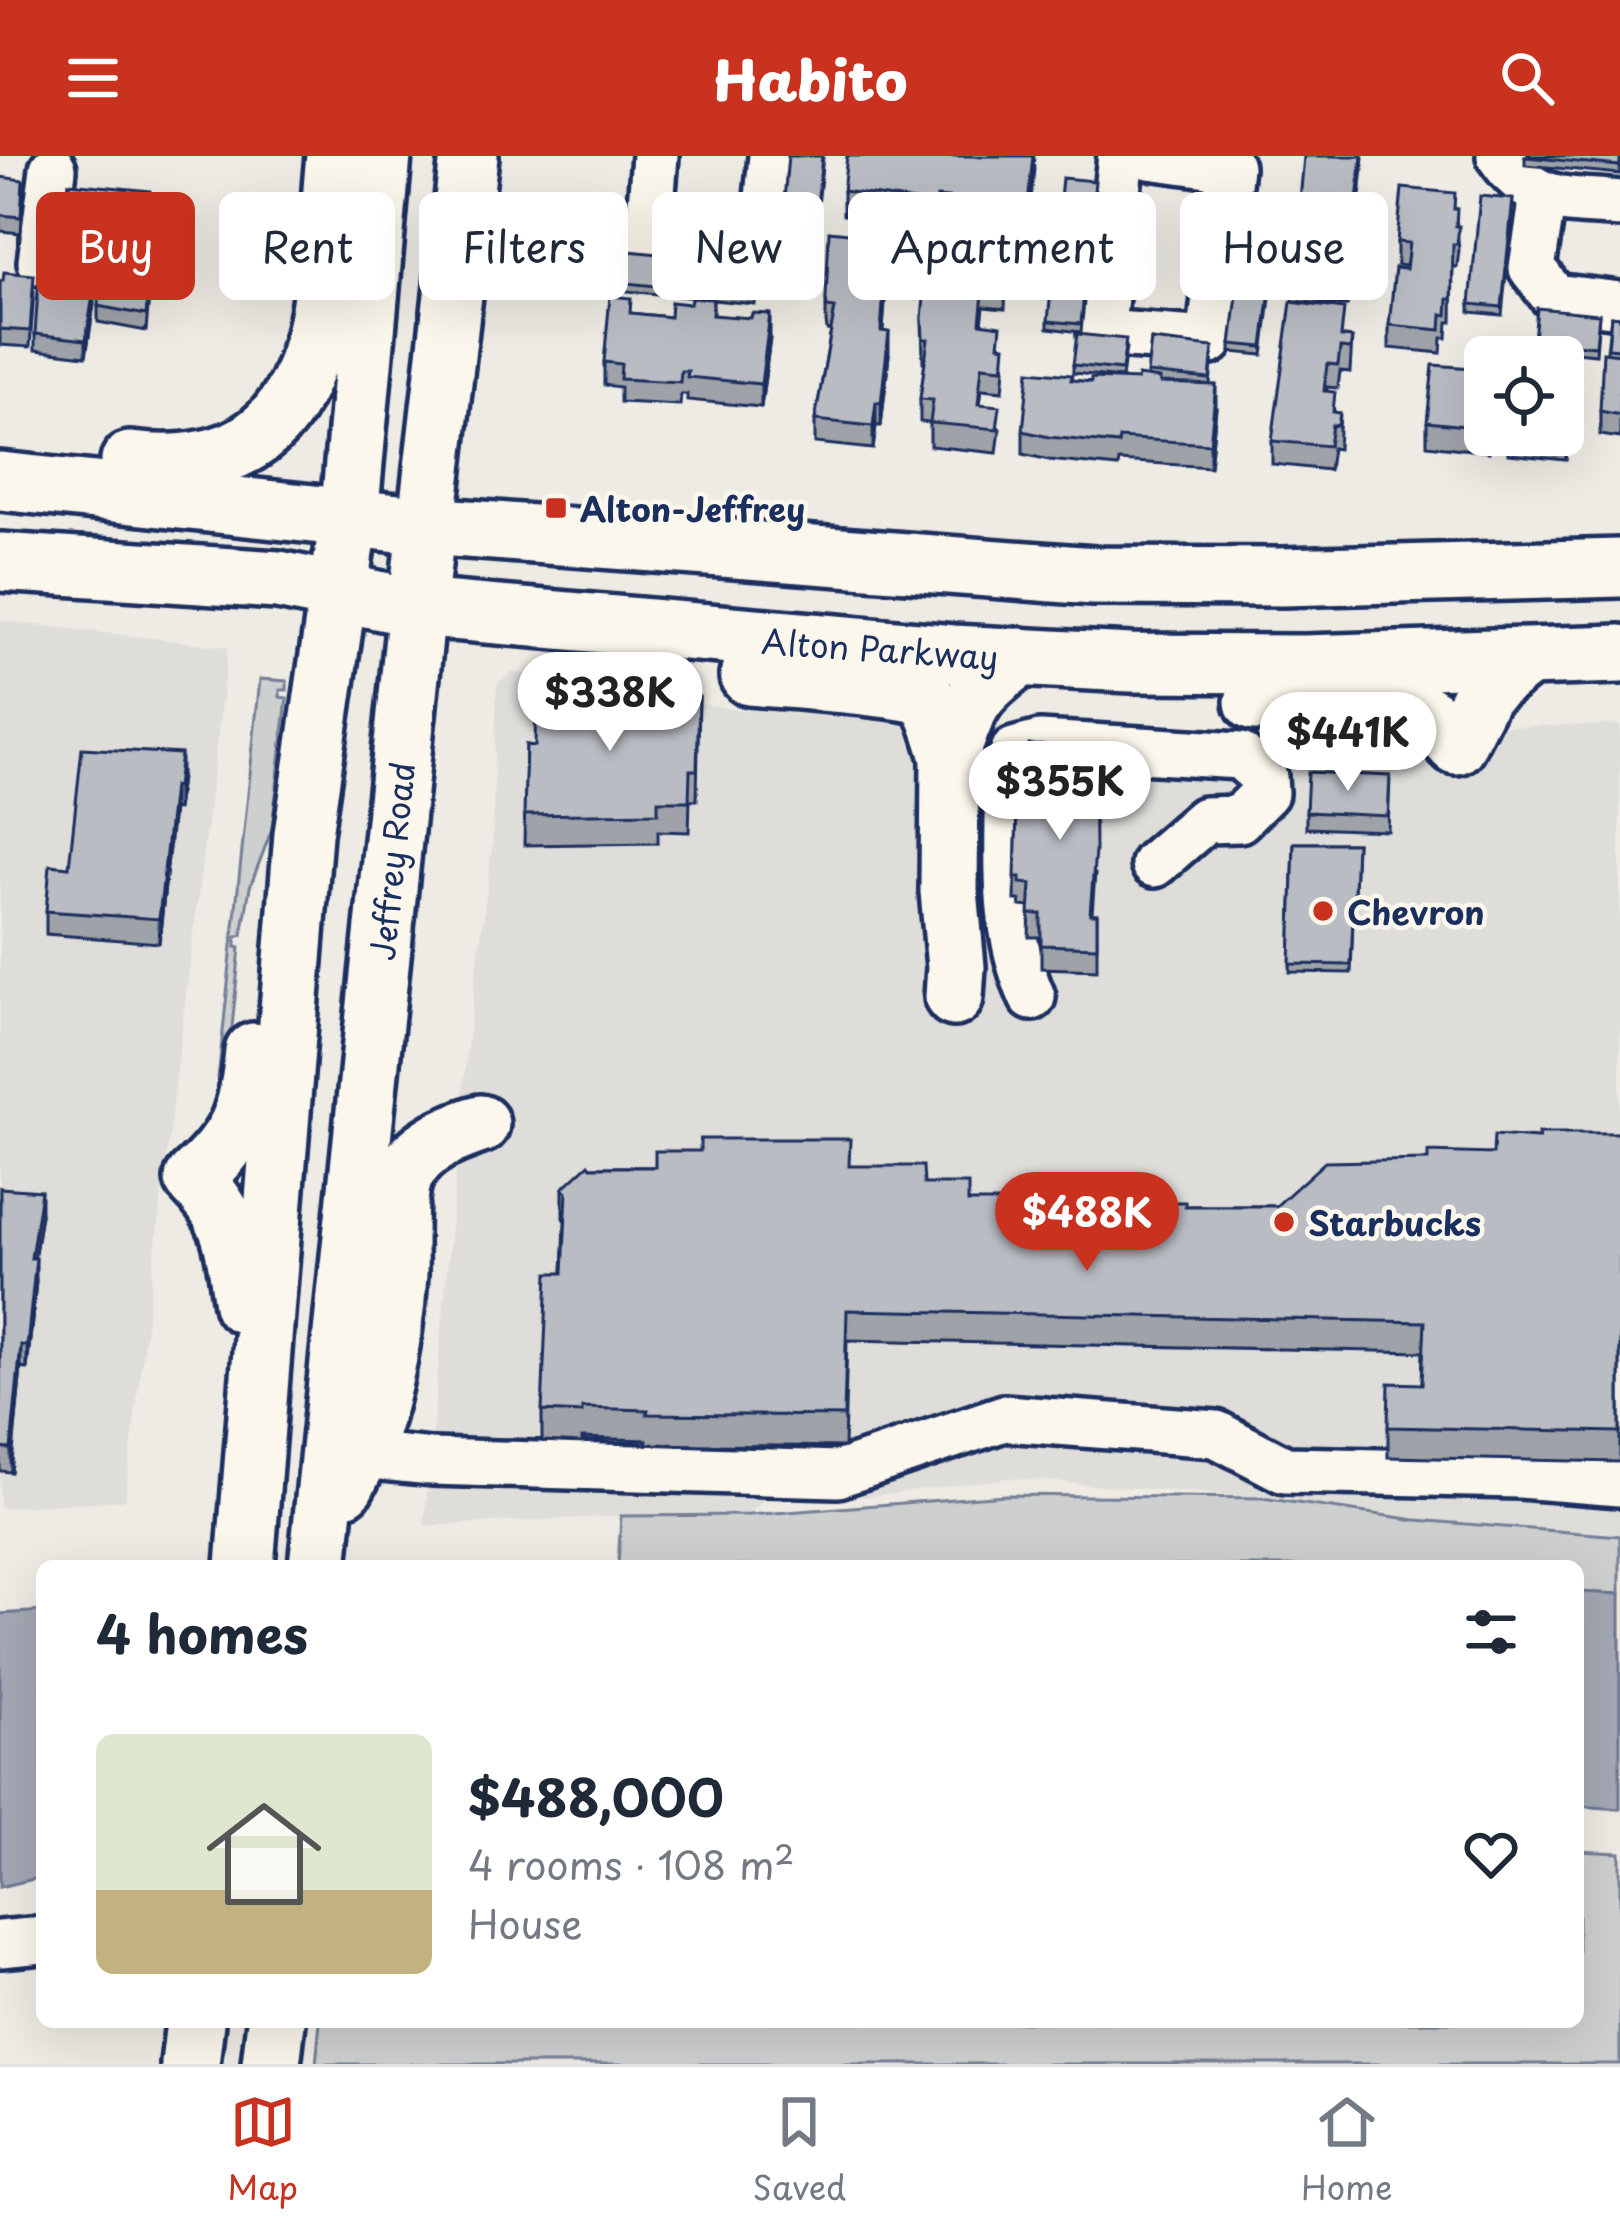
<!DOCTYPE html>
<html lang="en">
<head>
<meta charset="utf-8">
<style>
	body { margin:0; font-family:"Playpen Sans",sans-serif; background:#f6f6f7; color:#1f2937; height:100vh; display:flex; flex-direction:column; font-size:45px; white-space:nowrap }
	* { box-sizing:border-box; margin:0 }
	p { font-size:39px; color:#747a83 }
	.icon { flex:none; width:66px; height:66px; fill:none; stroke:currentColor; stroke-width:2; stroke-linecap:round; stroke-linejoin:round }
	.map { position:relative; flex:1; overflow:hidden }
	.panel { position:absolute; left:36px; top:1404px; width:1548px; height:468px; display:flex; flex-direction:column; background:#fff; border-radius:18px; box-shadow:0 12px 48px #0002 }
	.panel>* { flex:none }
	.guide { position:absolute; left:36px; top:36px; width:1548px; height:108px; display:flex; gap:24px }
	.buttons { position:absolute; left:1464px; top:180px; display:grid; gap:24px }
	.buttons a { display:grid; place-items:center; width:120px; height:120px; border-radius:18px; background:#fff; box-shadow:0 12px 48px #0002; font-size:60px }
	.price { position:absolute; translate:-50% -102px; padding:0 27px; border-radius:42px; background:#fff; color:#222; font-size:39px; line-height:78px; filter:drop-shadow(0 3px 6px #0008) }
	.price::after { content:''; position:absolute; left:50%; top:72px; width:36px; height:27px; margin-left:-18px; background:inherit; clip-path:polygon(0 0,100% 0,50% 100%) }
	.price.active { background:#c8321e; color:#fff }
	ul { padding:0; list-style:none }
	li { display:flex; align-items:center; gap:36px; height:300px; padding:0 60px }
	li+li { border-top:3px solid #e0e1e3 }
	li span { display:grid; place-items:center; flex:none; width:336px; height:240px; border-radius:18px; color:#555 }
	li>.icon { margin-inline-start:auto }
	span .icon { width:144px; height:144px; fill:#fffc; stroke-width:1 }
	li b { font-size:51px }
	h2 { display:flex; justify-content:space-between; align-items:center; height:144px; padding:0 60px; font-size:51px }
	.chip { padding:0 42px; border-radius:18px; background:#fff; box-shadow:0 12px 48px #0002; font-size:42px; line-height:108px }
	.chip.active { background:#c8321e; color:#fff }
	header { display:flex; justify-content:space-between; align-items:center; height:156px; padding:0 60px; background:#c8321e; color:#fff; font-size:54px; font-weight:800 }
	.menu { display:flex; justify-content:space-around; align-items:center; height:168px; border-top:3px solid #e0e1e3; background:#fff; font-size:33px; color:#747a83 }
	.menu a { display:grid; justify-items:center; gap:6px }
	.menu .active { color:#c8321e }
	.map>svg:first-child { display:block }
	.built { fill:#deddda }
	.green { fill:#cecfcf; stroke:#747f96; stroke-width:3 }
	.water { fill:#a3a8b4; stroke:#6d7892; stroke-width:3 }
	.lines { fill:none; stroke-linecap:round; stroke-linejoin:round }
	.minor-casing { stroke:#1b2f5e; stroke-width:54 }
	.major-casing { stroke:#1b2f5e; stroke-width:66 }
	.minor { stroke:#fbf7ec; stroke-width:45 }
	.major { stroke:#fbf7ec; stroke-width:57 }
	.wall { fill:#9fa2a8; stroke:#1b2f5e; stroke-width:3 }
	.shaded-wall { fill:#828488; stroke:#1b2f5e; stroke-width:3 }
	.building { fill:#b9bcc3; stroke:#1b2f5e; stroke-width:3 }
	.poi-dot { fill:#c8321e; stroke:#fbf7ec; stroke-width:4.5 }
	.labels { text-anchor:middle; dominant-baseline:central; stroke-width:9; stroke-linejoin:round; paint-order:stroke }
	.poi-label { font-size:33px; font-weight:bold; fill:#1b2f5e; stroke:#fbf7ec; text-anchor:start }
	.street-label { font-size:33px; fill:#1b2f5e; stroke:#fbf7ec }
</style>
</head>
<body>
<header><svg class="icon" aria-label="menu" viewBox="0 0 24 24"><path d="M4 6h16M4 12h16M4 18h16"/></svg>Habito<svg class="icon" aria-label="search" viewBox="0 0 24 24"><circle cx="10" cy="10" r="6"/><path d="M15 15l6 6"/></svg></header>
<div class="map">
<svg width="1620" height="1908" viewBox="0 0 1620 1908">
	<rect width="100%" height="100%" fill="#eeebe4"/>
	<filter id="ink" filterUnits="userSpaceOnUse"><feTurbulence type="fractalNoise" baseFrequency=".00833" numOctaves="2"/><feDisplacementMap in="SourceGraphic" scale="24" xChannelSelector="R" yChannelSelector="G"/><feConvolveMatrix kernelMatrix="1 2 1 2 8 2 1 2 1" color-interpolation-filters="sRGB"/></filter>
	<g filter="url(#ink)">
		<!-- built -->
		<g class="built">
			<polygon points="0,465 228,491 125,1344 0,1352"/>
			<polygon points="512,516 738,554 978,569 1178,573 1620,569 1620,1380 1416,1364 1262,1342 1008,1322 867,1341 771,1335 749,1359 621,1360 424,1370 467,891 492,693 497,528"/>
		</g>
		<!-- green -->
		<g class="green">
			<polygon points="260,523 287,525 287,534 280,534 280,541 287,542 272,673 250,731 242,779 236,781 236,791 240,792 223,960 214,961"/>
			<polygon points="1005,1339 1262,1342 1416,1364 1620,1380 1620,1438 1578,1436 1578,1410 618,1410 621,1360 749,1359"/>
			<polygon points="1578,1695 1620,1697 1620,1908 316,1908 320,1866 1578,1866"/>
		</g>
		<!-- water -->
		<g class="water">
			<polygon points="1578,1436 1620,1438 1620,1653 1578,1650"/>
			<polygon points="42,1455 42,1721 0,1731 0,1458"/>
		</g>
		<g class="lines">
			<!-- minor casing -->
			<g class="minor-casing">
				<g id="minor">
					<polyline points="655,0 648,85 763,95 772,0"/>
					<polyline points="1121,0 1101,177 1210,185 1230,11 1149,0"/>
					<path d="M1500 0C1535 51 1564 42 1620 48"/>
					<polyline points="1543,40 1532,112 1554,141 1620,149"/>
					<polyline points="41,106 53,13"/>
					<path d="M1032 841C999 766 1009 688 1009 607L1014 595 1040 588 1240 600 1264 621 1265 637 1239 663 1205 664 1154 708"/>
					<polyline points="332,1296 432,1306 838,1318 1004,1262 1216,1278 1285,1314 1520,1319 1620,1327"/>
					<polyline points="0,1788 42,1784"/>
				</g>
			</g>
			<!-- major casing -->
			<g class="major-casing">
				<g id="major">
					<path d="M130 305C335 329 320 145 335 0"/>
					<polyline points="0,325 427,370 1094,420 1281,421 1620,412"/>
					<polyline points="0,406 278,424 417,452 953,498 1131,507 1305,508 1620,498"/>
					<path d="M749 520C776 523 912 531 924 541 938 553 944 584 950 600 970 544 972 537 1021 501"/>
					<polyline points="1254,546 1410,549 1431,562 1456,589 1483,536 1526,502"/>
					<polyline points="950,600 949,735 956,811 954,841"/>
					<path d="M243 1148C234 1093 236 1065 194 1023 240 982 248 957 254 896"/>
					<path d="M344 1331C378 1273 394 1186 398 1119 399 1094 395 1038 405 1018 419 989 452 978 480 968"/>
					<polyline points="245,1410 303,678 349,362 382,0"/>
					<polyline points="318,1410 417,452 469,0"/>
					<polyline points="190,1908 195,1866"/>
					<polyline points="271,1908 276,1866"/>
				</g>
			</g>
			<!-- minor -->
			<use href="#minor" class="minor"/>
			<!-- major -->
			<use href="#major" class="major"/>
		</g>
		<!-- wall -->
		<g class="wall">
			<polygon points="823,0 811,120 778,117 778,109"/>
			<polygon points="1034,0 1028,72 937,65 936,71 843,59 843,35"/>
			<polygon points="1363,0 1357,68 1345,66 1344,69 1354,94 1347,150 1293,145 1293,122"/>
			<polygon points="1525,0 1620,0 1620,18 1525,9"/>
			<polygon points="0,21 23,40 21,77 0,75"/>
			<polygon points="69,27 152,58 151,73 144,78 143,85 151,118 146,175 98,166 98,150 106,127 107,87 67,83"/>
			<polygon points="1095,33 1081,176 1048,172 1048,165"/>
			<polygon points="1513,43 1502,159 1470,156 1470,148"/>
			<polygon points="1282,45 1263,199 1231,196 1231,188"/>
			<polygon points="1455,53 1459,94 1457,111 1453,111 1452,166 1448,166 1447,182 1442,182 1441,197 1389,192 1389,169 1407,110 1397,109 1397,86"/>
			<polygon points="888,104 883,175 889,199 881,270 876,270 873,293 815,287 815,264 831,175 827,174 826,166 826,143"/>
			<polygon points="1007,109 1005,153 984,151 982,168 1001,189 1005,213 1003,235 982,233 980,249 1000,273 997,297 930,290 930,267 920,266 920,243 925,206 923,206 922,162 939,122"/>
			<polygon points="758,116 755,148 713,144 713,159 770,182 761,251 687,244 687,238 681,238 680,249 620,246 620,231 604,229 604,206 631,157 670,161 690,148 707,143 626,135 626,127"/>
			<polygon points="0,125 34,135 30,191 0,189"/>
			<polygon points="91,132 94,148 86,200 35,194 35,178"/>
			<polygon points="1599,158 1596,198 1534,192 1534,184"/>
			<polygon points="1611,160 1620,161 1620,282 1600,279 1600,255"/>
			<polygon points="1344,181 1352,182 1350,216 1340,215 1338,232 1327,231 1327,235 1335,257 1340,257 1338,293 1332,292 1329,314 1272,308 1272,285"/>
			<polygon points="1151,184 1213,199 1210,228 1216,252 1210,311 1119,305 1118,311 1049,304 1023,298 1023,275 1072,224 1091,226 1137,224 1147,221"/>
			<polygon points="1126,191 1122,222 1073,217 1073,209"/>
			<polygon points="1485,213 1485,279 1563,279 1572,250 1566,304 1508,298 1508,286 1490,284 1489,296 1427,289 1427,266"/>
			<polygon points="699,541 697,644 690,644 689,676 658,675 658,687 524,689 526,589 535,590"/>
			<polygon points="1390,620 1388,675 1306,672 1306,656"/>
			<polygon points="181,621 177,654 173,653 159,787 46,778 46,755 69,711"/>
			<polygon points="1017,654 1095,718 1092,758 1097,758 1097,814 1041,812 1041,781 1029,781 1030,751 1020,750 1020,744 1015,744"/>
			<polygon points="1294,687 1356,687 1351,817 1290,816"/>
			<polygon points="1620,977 1620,1306 1388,1301 1388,1271 1422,1228 1423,1196 847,1184 844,1291 647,1288 647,1284 582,1282 582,1287 542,1285 542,1255 563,1117 565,1065 563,1062 563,1032 591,1011 849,1010 924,1028 968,1046 1071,1070 1150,1072 1185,1050 1276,1050 1428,1004 1493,998 1538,982"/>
			<polygon points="0,1032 41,1058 34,1102 36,1126 27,1213 21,1212 11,1316 0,1315"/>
		</g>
		<!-- shaded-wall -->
		<g class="shaded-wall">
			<polygon points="1033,0 1034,13 1028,72 1028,48"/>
			<polygon points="1362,0 1363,12 1357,68 1357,44"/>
			<polygon points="152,42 151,73 144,78 143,91 144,63"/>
			<polygon points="1354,70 1354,94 1347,150 1347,127"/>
			<polygon points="888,81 888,104 881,198 881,175"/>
			<polygon points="94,132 94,148 86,200 86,184"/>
			<polygon points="770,158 770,182 761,251 761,228"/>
			<polygon points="889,176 889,199 881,270 881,247"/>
			<polygon points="1572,227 1572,250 1566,304 1566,280"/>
			<polygon points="1216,229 1216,252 1210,311 1210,288"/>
			<polygon points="876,246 876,270 873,293 873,270"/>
			<polygon points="181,598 181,621 177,654 177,631"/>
			<polygon points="173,630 173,653 159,787 159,763"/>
			<polygon points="41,1035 41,1058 31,1125 31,1102"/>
			<polygon points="36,1102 36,1126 27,1213 27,1190"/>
			<polygon points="21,1189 21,1212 11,1316 11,1293"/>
		</g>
		<!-- building -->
		<g class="building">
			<polygon points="788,0 822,0 811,112 778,109"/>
			<polygon points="847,0 1033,0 1028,48 937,41 936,48 843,35"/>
			<polygon points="1304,0 1362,0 1357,44 1345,43 1341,69 1354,70 1347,127 1293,122"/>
			<polygon points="1525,0 1620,0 1620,10 1525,1"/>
			<polygon points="0,21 23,24 21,61 0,59"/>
			<polygon points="1062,22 1095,25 1081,168 1048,165"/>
			<polygon points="69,27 150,35 152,42 151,58 144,63 143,75 67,67"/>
			<polygon points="1402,32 1455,37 1454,53 1457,53 1456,70 1459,70 1457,88 1453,88 1452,143 1448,143 1447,159 1442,158 1441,174 1389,169 1395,112 1406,113 1409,87 1397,86"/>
			<polygon points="1250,34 1282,38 1263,191 1231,188"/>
			<polygon points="1480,40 1513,43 1502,151 1470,148"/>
			<polygon points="829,75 888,81 881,175 889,176 881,247 876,246 873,270 815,264 835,152 827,151 826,143"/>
			<polygon points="107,82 146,85 147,102 151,103 146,159 98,150 100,126 106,127"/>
			<polygon points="629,95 758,108 755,140 626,127"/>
			<polygon points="941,103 1007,109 1005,130 984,128 980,167 1001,170 999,189 1005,190 1003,212 982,210 978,248 1000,250 997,273 930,267 933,244 920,243 928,183 923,183 922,162 926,121 939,122"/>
			<polygon points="4,116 34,119 30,175 0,173 0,125 3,125"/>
			<polygon points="39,119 91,124 90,132 94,132 86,184 35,178"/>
			<polygon points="610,140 631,142 630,157 670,161 671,146 690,148 691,142 713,143 712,159 751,162 752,157 770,158 761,228 687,221 688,215 681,215 680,226 620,223 621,208 604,206"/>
			<polygon points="1291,146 1344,153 1341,181 1352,182 1350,193 1340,192 1338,209 1327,208 1324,235 1335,236 1333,256 1340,257 1338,270 1332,269 1329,290 1272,285"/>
			<polygon points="1537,152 1599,158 1596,190 1534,184"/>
			<polygon points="1611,160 1620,161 1620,193 1608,192"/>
			<polygon points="1077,178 1126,183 1122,214 1073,209"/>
			<polygon points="1151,184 1213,191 1210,223 1147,217"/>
			<polygon points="1603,196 1620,198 1620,259 1600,255"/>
			<polygon points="1433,209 1485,213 1485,272 1427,266"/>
			<polygon points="1029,215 1072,219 1071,224 1091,226 1091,222 1137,224 1138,220 1160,223 1160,227 1216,229 1210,288 1119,282 1118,288 1049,281 1023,275"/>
			<polygon points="1563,225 1572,227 1566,280 1553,279 1563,279"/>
			<polygon points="536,538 699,541 697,614 690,614 689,645 658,645 658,657 524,659 526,589 535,590"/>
			<polygon points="1029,589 1094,591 1095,695 1090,758 1097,758 1097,791 1041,789 1041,758 1029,758 1031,728 1020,727 1020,721 1015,721 1017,654 1027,655"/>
			<polygon points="82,592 181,598 177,631 173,630 159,763 46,755 50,709 69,711"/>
			<polygon points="1308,616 1390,620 1388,660 1306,656"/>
			<polygon points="1294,687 1356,687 1351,809 1290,808"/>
			<polygon points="1538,977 1620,977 1620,1276 1388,1271 1389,1227 1422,1228 1425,1166 847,1154 844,1260 647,1258 648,1254 582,1252 582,1257 542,1255 548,1117 563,1117 567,1036 563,1032 589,1008 591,1011 655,1011 655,995 700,995 700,983 850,983 849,1010 923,1010 924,1028 968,1028 968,1046 1071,1046 1071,1070 1098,1069 1098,1048 1122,1048 1122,1072 1150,1072 1150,1046 1185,1046 1185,1050 1276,1050 1325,1006 1428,1004 1428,996 1493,998 1494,979 1539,982"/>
			<polygon points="0,1032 41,1035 31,1102 36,1102 27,1190 21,1189 11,1293 0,1292"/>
		</g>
	</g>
	<!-- markers -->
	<g class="poi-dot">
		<rect x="544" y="340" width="24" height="24" rx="6"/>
		<circle cx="1323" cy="755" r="12"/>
		<circle cx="1284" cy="1066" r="12"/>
	</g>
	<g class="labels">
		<!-- poi labels -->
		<g class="poi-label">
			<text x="580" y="352">Alton-Jeffrey</text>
			<text x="1347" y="755">Chevron</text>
			<text x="1308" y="1066">Starbucks</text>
		</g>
		<!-- street labels -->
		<g class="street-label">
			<text transform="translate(880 492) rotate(4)">Alton Parkway</text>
			<text transform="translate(391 705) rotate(-84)">Jeffrey Road</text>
		</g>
	</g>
</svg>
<div class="buttons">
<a><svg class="icon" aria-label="locate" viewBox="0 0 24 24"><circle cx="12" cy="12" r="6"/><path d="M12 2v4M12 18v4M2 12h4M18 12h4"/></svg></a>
</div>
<b class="price" style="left:610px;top:598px">$338K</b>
<b class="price" style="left:1348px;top:638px">$441K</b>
<b class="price" style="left:1060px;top:687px">$355K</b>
<b class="price active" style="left:1087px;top:1118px">$488K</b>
<div class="guide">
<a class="chip active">Buy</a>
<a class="chip">Rent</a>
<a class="chip">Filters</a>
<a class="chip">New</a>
<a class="chip">Apartment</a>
<a class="chip">House</a>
</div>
<section class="panel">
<h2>4 homes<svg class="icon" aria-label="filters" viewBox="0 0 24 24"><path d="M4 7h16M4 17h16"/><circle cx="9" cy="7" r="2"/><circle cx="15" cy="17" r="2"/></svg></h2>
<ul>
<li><span style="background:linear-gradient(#dfe7d0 65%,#c2b280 0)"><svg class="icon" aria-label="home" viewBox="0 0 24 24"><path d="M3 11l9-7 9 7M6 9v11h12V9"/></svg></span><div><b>$488,000</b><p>4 rooms · 108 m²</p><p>House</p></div><svg class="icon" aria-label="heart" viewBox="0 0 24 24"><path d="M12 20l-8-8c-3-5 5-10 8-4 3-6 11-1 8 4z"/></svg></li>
</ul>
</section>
</div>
<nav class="menu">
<a class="active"><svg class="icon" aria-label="map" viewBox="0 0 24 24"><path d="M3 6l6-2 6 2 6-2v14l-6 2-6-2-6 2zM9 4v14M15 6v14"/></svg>Map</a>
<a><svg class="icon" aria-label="saved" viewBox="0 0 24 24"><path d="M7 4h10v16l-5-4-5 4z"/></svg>Saved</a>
<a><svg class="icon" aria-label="home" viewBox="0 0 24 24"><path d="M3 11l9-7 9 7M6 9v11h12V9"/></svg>Home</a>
</nav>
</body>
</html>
